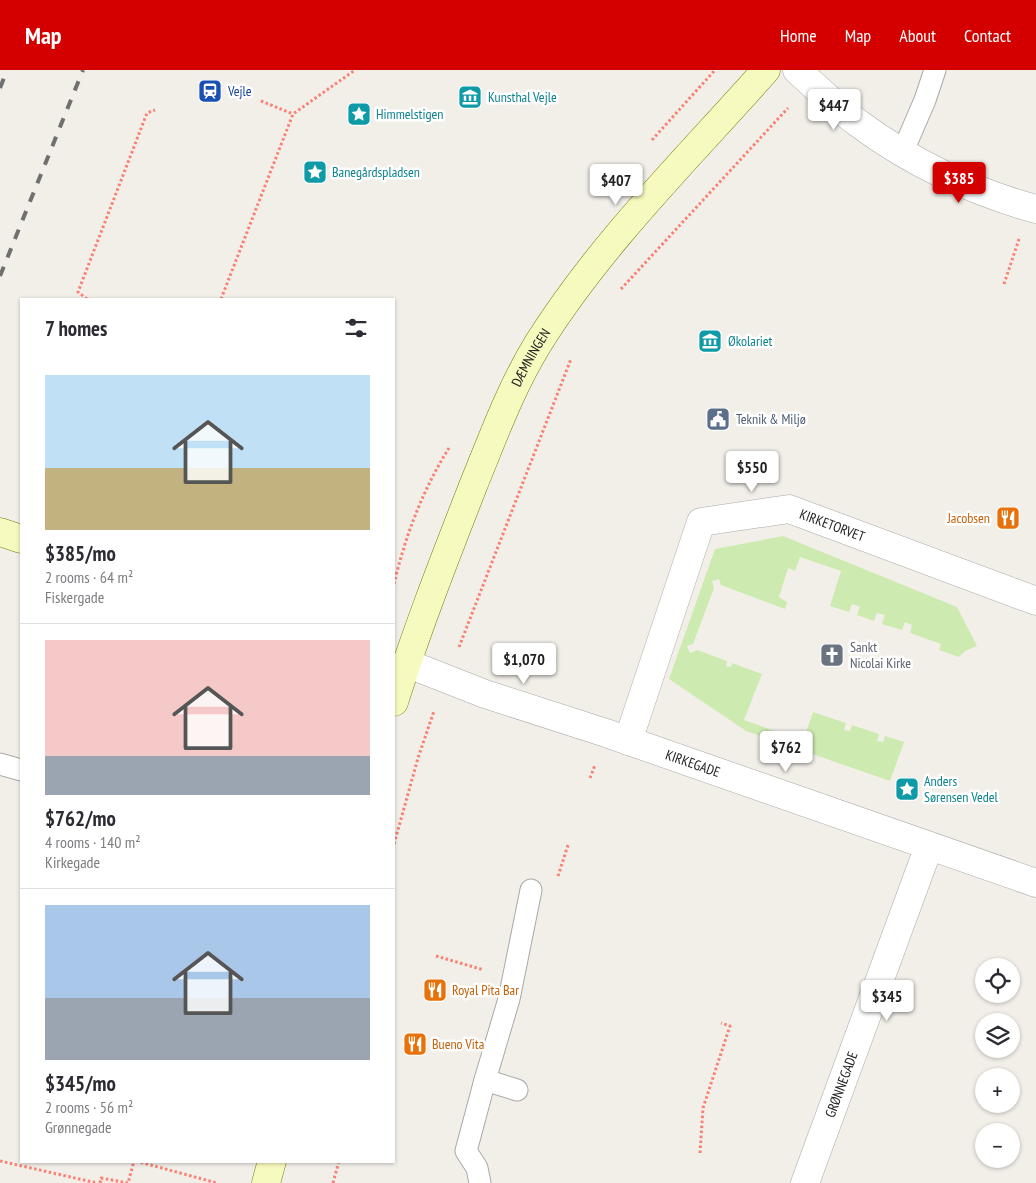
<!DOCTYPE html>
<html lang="en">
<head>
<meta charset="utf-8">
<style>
	body { margin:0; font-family:"PT Sans Narrow",sans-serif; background:#f7f7f7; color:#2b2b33; height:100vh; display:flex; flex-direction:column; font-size:19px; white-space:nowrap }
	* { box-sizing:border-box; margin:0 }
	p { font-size:16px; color:#7c7c81 }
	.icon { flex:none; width:28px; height:28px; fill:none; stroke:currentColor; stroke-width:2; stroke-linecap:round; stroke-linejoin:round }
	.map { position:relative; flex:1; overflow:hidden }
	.drawer { position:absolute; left:20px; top:228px; width:375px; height:865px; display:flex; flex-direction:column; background:#fff; border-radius:0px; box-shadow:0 1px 4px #0004 }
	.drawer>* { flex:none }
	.tools { position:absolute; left:975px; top:888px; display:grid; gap:10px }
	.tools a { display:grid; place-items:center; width:45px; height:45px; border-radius:50%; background:#fff; box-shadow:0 1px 4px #0004; font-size:25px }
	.price { position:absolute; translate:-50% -42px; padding:0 11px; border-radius:5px; background:#fff; color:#222; font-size:16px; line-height:32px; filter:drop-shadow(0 1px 2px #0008) }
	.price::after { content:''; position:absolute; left:50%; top:30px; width:15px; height:11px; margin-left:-8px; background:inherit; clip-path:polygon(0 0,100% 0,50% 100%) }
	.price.current { background:#d40000; color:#fff }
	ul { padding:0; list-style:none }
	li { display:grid; align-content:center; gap:10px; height:265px; padding:0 25px }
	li+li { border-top:1px solid #e1e1e2 }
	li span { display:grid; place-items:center; height:155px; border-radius:0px; color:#555 }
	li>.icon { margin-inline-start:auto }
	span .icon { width:90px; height:90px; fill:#fffc; stroke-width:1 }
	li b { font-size:21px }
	h2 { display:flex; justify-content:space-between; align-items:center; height:60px; padding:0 25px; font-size:21px }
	header { display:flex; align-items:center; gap:30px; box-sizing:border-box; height:70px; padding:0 25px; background:#d40000; color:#fff }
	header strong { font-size:24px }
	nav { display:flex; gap:28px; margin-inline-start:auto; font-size:18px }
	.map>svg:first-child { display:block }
	.grass { fill:#cdebb0 }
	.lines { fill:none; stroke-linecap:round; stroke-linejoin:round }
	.lane-casing { stroke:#a9a9a9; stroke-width:23 }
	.street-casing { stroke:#a9a9a9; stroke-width:29 }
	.secondary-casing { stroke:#707d05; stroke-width:29 }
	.path { stroke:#fa8072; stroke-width:3; stroke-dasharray:2.5 2.5; stroke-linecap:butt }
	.lane { stroke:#fff; stroke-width:21 }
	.street { stroke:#fff; stroke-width:28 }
	.secondary { stroke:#f7fabf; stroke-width:28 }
	.rail { stroke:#707070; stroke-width:4; stroke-dasharray:10 10; stroke-linecap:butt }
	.labels { text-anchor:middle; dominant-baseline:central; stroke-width:5; stroke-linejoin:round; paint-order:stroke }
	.transit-label { font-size:14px; fill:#164399; stroke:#fff; text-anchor:start }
	.culture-label { font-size:14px; fill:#0d838f; stroke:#fff; text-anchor:start }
	.street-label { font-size:14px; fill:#222; stroke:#fff }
	.service-label { font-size:14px; fill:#4e5e75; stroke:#fff; text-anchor:start }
	.food-label { font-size:14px; fill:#c56008; stroke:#fff; text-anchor:start }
	.worship-label { font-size:14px; fill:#5b616d; stroke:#fff; text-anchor:start }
</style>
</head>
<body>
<header>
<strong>Map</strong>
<nav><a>Home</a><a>Map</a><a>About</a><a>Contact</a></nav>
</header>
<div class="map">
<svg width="1036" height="1113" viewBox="0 0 1036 1113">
	<rect width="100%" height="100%" fill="#f2efe9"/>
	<!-- grass -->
	<polygon class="grass" points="783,466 957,537 977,576 965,581 959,587 939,580 941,574 910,563 912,555 905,552 902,560 882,554 885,545 877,543 874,551 857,545 860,537 852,534 849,542 830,536 841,501 800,487 795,501 788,498 779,527 787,532 785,539 721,515 719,509 712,511 714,518 693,574 687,576 690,583 697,580 727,591 726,596 731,597 732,593 762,604 744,650 803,671 813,642 846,653 844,660 850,661 852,655 879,664 877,671 883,672 885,666 904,672 890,711 746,661 669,609 715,479"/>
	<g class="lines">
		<!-- lane casing -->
		<g class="lane-casing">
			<g id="lane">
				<polyline points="903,81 925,30 935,0"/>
				<polyline points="0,694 21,700"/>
				<polyline points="517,1020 485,1010 509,929 531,820"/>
				<polyline points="480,1113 477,1098 466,1081 485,1010"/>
			</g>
		</g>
		<!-- street casing -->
		<g class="street-casing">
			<g id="street">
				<path d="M797 0C817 18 836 37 858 53 910 92 973 122 1036 139"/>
				<path id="s1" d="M406 593 485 624 606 663 1036 813"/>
				<path id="s2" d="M628 671 701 452 789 439 1036 531"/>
				<path id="s3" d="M805 1113 929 776"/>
			</g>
		</g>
		<!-- secondary casing -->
		<g class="secondary-casing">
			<g id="secondary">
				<polyline points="0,462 21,469"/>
				<path id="s4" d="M394 632C417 559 445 488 473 416 493 367 511 317 539 272 602 172 688 88 766 0"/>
				<polyline points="266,1113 272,1091"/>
			</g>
		</g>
		<!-- path -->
		<g class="path">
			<polyline points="261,31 293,44"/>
			<polyline points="652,70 715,0"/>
			<polyline points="1004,214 1019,169"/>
			<polyline points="621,219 788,38"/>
			<polyline points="87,229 78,222 147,43 155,40"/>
			<polyline points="221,229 293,44 355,0"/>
			<path d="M394 514C405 467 423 419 449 378"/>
			<polyline points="459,577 571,289"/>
			<polyline points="590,708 595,695"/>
			<polyline points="394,774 418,688 434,641"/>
			<polyline points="558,806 568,775"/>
			<polyline points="436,886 484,900"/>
			<polyline points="700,1083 703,1038 730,956 721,953"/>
			<polyline points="0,1091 97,1113"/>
			<polyline points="136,1091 217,1113"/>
			<polyline points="100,1113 101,1108 128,1113 134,1091"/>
			<polyline points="333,1113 339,1091"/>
		</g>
		<!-- lane -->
		<use href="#lane" class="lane"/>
		<!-- street -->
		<use href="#street" class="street"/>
		<!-- secondary -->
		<use href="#secondary" class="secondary"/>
		<!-- rail -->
		<g class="rail">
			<polyline points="0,18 7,0"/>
			<polyline points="0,206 83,0"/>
		</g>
	</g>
	<!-- icons -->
	<defs>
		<g id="station-square" transform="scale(1.25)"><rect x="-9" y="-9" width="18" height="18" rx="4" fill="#1a4fb4" stroke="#fff"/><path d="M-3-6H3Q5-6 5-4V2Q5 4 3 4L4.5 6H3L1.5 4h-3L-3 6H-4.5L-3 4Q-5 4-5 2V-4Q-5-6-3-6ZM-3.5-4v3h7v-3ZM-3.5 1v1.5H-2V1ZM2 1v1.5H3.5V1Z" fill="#fff"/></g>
		<g id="museum-square" transform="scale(1.25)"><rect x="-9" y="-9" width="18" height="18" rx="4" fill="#0f9aa8" stroke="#fff"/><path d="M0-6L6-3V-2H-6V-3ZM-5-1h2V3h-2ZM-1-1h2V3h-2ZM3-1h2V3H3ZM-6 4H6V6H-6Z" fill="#fff"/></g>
		<g id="sight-square" transform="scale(1.25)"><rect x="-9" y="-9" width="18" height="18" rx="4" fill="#0f9aa8" stroke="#fff"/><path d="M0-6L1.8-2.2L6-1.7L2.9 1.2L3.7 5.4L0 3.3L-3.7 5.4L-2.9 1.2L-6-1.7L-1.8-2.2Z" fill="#fff"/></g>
		<g id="civic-square" transform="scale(1.25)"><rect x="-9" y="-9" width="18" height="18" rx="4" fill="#5c6f8a" stroke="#fff"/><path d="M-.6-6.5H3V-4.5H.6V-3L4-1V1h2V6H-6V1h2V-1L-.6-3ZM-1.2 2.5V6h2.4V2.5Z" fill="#fff"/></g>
		<g id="restaurant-square" transform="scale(1.25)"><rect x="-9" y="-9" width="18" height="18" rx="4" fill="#e8710a" stroke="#fff"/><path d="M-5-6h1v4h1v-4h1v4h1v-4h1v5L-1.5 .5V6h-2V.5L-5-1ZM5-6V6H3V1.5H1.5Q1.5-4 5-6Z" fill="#fff"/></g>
		<g id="church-square" transform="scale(1.25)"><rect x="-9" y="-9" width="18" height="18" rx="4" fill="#6b7280" stroke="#fff"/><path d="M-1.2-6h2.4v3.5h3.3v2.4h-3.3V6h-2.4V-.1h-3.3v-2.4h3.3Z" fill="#fff"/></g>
	</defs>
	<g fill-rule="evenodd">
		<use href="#station-square" x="210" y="21"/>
		<use href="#museum-square" x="470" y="27"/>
		<use href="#sight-square" x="359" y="44"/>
		<use href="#sight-square" x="315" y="102"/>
		<use href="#museum-square" x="710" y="271"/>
		<use href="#civic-square" x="718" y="349"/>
		<use href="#restaurant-square" x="1008" y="448"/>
		<use href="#church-square" x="832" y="585"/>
		<use href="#sight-square" x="907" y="719"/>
		<use href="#restaurant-square" x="435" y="920"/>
		<use href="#restaurant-square" x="415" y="974"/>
	</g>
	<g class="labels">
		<!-- transit labels -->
		<g class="transit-label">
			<text x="228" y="21">Vejle</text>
		</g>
		<!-- culture labels -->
		<g class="culture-label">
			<text x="488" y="27">Kunsthal Vejle</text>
			<text x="376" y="44">Himmelstigen</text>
			<text x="332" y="102">Banegårdspladsen</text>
			<text x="728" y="271">Økolariet</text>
			<text x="924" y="711">Anders<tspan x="924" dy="16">Sørensen Vedel</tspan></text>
		</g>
		<!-- street labels -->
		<g class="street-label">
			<text stroke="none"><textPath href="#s4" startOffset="371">DÆMNINGEN</textPath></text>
			<text stroke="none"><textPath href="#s2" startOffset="366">KIRKETORVET</textPath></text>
			<text stroke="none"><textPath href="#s1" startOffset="304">KIRKEGADE</textPath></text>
			<text stroke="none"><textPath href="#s3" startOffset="105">GRØNNEGADE</textPath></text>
		</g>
		<!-- service labels -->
		<g class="service-label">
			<text x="736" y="349">Teknik &amp; Miljø</text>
		</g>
		<!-- food labels -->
		<g class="food-label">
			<text x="990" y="448" text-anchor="end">Jacobsen</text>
			<text x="452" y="920">Royal Pita Bar</text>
			<text x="432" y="974">Bueno Vita</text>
		</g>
		<!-- worship labels -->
		<g class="worship-label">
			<text x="850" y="577">Sankt<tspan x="850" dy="16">Nicolai Kirke</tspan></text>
		</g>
	</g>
</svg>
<div class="tools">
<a><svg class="icon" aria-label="locate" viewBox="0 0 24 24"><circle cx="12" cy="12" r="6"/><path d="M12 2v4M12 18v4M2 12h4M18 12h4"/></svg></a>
<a><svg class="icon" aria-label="layers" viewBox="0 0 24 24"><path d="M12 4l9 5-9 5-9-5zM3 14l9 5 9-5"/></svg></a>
<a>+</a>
<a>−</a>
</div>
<b class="price" style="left:834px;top:61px">$447</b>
<b class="price current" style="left:959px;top:134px">$385</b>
<b class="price" style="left:616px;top:136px">$407</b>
<b class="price" style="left:752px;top:423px">$550</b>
<b class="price" style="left:524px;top:615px">$1,070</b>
<b class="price" style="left:786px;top:703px">$762</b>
<b class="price" style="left:887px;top:952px">$345</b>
<section class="drawer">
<h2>7 homes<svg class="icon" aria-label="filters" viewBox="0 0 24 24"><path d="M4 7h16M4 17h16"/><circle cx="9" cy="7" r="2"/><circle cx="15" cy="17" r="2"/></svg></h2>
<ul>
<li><span style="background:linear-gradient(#bfe0f5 60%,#c2b280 0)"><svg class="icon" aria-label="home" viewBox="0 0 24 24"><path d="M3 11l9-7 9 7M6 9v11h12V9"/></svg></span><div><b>$385/mo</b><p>2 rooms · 64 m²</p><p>Fiskergade</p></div></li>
<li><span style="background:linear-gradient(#f6c9c9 75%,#9aa5b1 0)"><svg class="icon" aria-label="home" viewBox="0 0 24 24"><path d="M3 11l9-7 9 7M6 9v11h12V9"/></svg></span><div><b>$762/mo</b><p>4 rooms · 140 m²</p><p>Kirkegade</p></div></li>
<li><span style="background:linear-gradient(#a9c7e8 60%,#9aa5b1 0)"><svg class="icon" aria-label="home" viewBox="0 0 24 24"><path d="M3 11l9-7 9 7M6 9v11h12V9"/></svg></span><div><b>$345/mo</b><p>2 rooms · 56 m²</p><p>Grønnegade</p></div></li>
</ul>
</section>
</div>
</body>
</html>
